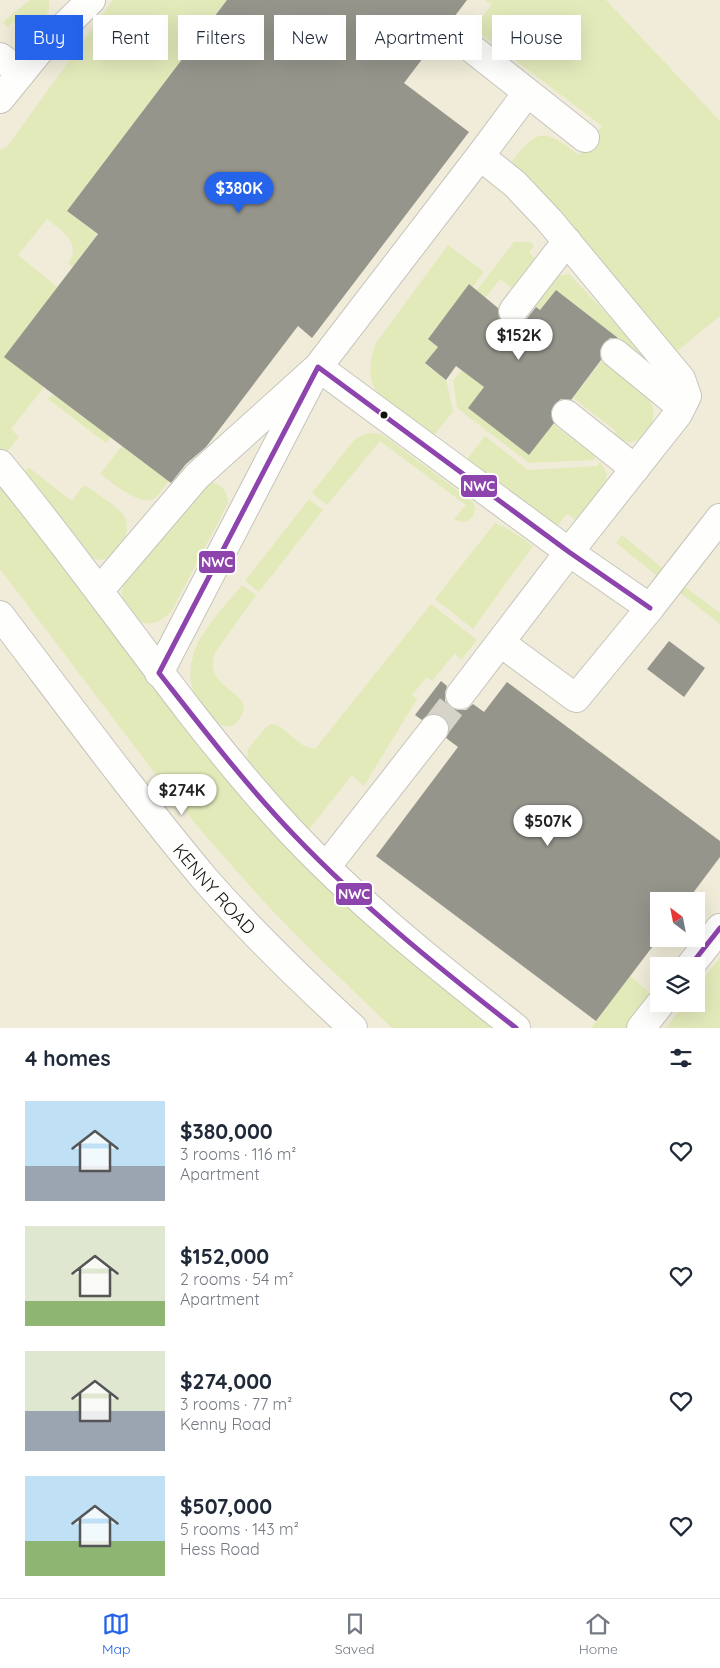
<!DOCTYPE html>
<html lang="en">
<head>
<meta charset="utf-8">
<style>
	body { margin:0; font-family:Quicksand,sans-serif; background:#f2f2f3; color:#1f2937; height:100vh; display:flex; flex-direction:column; font-size:19px; white-space:nowrap }
	* { box-sizing:border-box; margin:0 }
	p { font-size:16px; color:#747a83 }
	.icon { flex:none; width:28px; height:28px; fill:none; stroke:currentColor; stroke-width:2; stroke-linecap:round; stroke-linejoin:round }
	.map { position:relative; height:1028px; overflow:hidden }
	.side { display:flex; flex-direction:column; background:#fff; flex:1 }
	.side>* { flex:none }
	.guide { position:absolute; left:15px; top:15px; width:690px; height:45px; display:flex; gap:10px }
	.needle { width:32px; rotate:328deg }
	.buttons { position:absolute; left:650px; top:892px; display:grid; gap:10px }
	.buttons a { display:grid; place-items:center; width:55px; height:55px; border-radius:0px; background:#fff; box-shadow:0 5px 20px #0002; font-size:25px }
	.price { position:absolute; translate:-50% -42px; padding:0 11px; border-radius:18px; background:#fff; color:#222; font-size:16px; line-height:32px; filter:drop-shadow(0 1px 2px #0008) }
	.price::after { content:''; position:absolute; left:50%; top:30px; width:15px; height:11px; margin-left:-8px; background:inherit; clip-path:polygon(0 0,100% 0,50% 100%) }
	.price.on { background:#2563eb; color:#fff }
	ul { padding:0; list-style:none }
	li { display:flex; align-items:center; gap:15px; height:125px; padding:0 25px }
	li span { display:grid; place-items:center; flex:none; width:140px; height:100px; border-radius:0px; color:#555 }
	li>.icon { margin-inline-start:auto }
	span .icon { width:60px; height:60px; fill:#fffc; stroke-width:1 }
	li b { font-size:21px }
	h2 { display:flex; justify-content:space-between; align-items:center; height:60px; padding:0 25px; font-size:21px }
	.chip { padding:0 18px; border-radius:0px; background:#fff; box-shadow:0 5px 20px #0002; font-size:18px; line-height:45px }
	.chip.on { background:#2563eb; color:#fff }
	.menu { display:flex; justify-content:space-around; align-items:center; height:70px; border-top:1px solid #e0e1e3; background:#fff; font-size:14px; color:#747a83 }
	.menu a { display:grid; justify-items:center; gap:2px }
	.menu .on { color:#2563eb }
	.map>svg:first-child { display:block }
	.built { fill:#f0ecd9; fill-rule:evenodd }
	.green { fill:#e3eaba }
	.building { fill:#96958c }
	.lines { fill:none; stroke-linecap:round; stroke-linejoin:round }
	.minor-tunnel { stroke:#d6d4c9; stroke-width:28; stroke-dasharray:28 14; stroke-linecap:butt }
	.minor-casing { stroke:#c5c4bc; stroke-width:30 }
	.major-casing { stroke:#c5c4bc; stroke-width:30 }
	.minor { stroke:#fefefc; stroke-width:28 }
	.major { stroke:#fefefc; stroke-width:28 }
	.bus-1-casing { stroke:#fff; stroke-width:9 }
	.bus-1 { stroke:#8e44ad; stroke-width:5 }
	.bus-dot { fill:#13120b; stroke:#fff; stroke-width:2 }
	.labels { text-anchor:middle; dominant-baseline:central; stroke-width:5; stroke-linejoin:round; paint-order:stroke }
	.street-label { font-size:18px; fill:#13120b; stroke:#fff }
	.line-badge { stroke:#fff; stroke-width:2 }
	.badge-label { font-size:14px; text-anchor:middle; font-weight:bold; fill:#fff }
</style>
</head>
<body>
<div class="map">
<svg width="720" height="1028" viewBox="0 0 720 1028">
	<rect width="100%" height="100%" fill="#f8f6eb"/>
	<!-- built -->
	<path class="built" d="M0 0H720V1028H0ZM659 901H696V939H659ZM659 966H696V1004H659Z"/>
	<!-- green -->
	<g class="green">
		<path d="M30 0H49C52 15 38 28 24 30L13 22 7 27 3 22Z"/>
		<path d="M113 0H227L67 211 97 234 73 267 68 263C83 244 61 230 47 219L18 255 57 287 44 387 11 429 19 437 5 454 0 448V150L7 147Z"/>
		<path d="M485 0H606L720 121V316L671 356 533 182 509 165C538 128 542 127 579 155L602 126 474 29 491 5Z"/>
		<polygon points="514,242 530,242 534,246 529,253 535,258 512,288 500,279 485,298 476,291"/>
		<path d="M448 245 484 272 472 288 469 285 428 338 438 347 425 364 446 380 453 411 431 439C395 412 355 394 376 343Z"/>
		<polygon points="569,274 662,372 556,290 540,310 532,303 554,276"/>
		<path d="M601 361C614 371 644 389 651 403 659 418 646 443 627 442 622 441 618 439 613 436L616 431 573 398Z"/>
		<polygon points="462,370 484,387 468,408 529,454 553,424 596,457 593,460 529,463 457,408 453,380"/>
		<polygon points="53,394 111,437 106,443 48,399"/>
		<path d="M374 433 383 435 473 502C479 516 467 527 454 519L466 505 380 441 327 505 312 493 354 440 364 434Z"/>
		<path d="M485 436 528 470 597 466 600 462C602 465 605 469 606 473 610 488 588 511 579 522L567 514 553 531 464 463Z"/>
		<path d="M122 446 169 481C164 486 159 496 153 499 137 505 112 482 100 474Z"/>
		<path d="M28 467 72 501 83 486 88 487C98 495 114 504 122 513 137 529 115 566 95 559 92 558 89 555 86 552L26 476 25 472Z"/>
		<path d="M209 482C222 484 227 490 228 503L171 612C157 626 140 629 128 611 124 606 121 598 122 592 122 589 124 584 125 581Z"/>
		<polygon points="0,485 66,569 139,668 187,730 308,869 398,952 496,1028 392,1028 312,951 267,905 202,832 153,771 0,569"/>
		<polygon points="309,499 323,510 259,592 245,581"/>
		<polygon points="495,523 510,530 533,546 473,629 435,599"/>
		<polygon points="622,535 666,571 660,578 616,543"/>
		<polygon points="680,583 720,613 720,624 675,589"/>
		<path d="M242 585 256 595 215 653C202 689 254 691 242 715 226 745 199 708 193 690 189 679 190 667 193 656 198 633 227 604 242 585Z"/>
		<polygon points="431,604 477,640 461,660 455,653 432,681 427,677 412,695 417,699 364,786 352,775 307,832 250,766 247,758 248,749 265,728 271,724 279,726 304,746 315,749"/>
		<polygon points="720,957 720,1028 666,1028 685,1004 696,1004 696,989"/>
		<polygon points="630,976 651,994 629,1028 591,1028"/>
	</g>
	<!-- building -->
	<g class="building">
		<polygon points="227,0 467,0 404,83 469,132 312,338 298,326 206,447 186,464 171,483 4,357 98,234 67,211"/>
		<polygon points="469,284 498,308 499,317 503,323 510,326 518,326 525,321 536,307 540,310 556,290 618,338 610,338 603,344 600,351 601,360 571,400 561,399 554,405 551,412 554,423 529,455 468,408 484,387 456,366 446,380 425,363 438,347 428,339"/>
		<polygon points="669,641 705,668 684,697 647,669"/>
		<polygon points="441,681 447,686 445,693 445,701 451,708 458,710 466,710 473,704 484,712 507,682 720,841 720,857 687,901 659,901 659,938 596,1021 376,856 458,747 446,738 449,732 449,724 443,716 436,714 429,714 422,720 415,715"/>
	</g>
	<g class="lines">
		<!-- minor-tunnel -->
		<polyline class="minor-tunnel" points="434,729 460,695"/>
		<!-- minor casing -->
		<g class="minor-casing">
			<g id="minor">
				<polyline points="461,40 585,138"/>
				<polyline points="0,57 21,73"/>
				<polyline points="0,99 39,51 91,0"/>
				<polyline points="480,156 527,93"/>
				<polyline points="513,311 567,241"/>
				<polyline points="615,353 681,407"/>
				<polyline points="566,414 635,469"/>
				<path d="M0 464C92 575 171 696 266 804 340 889 428 959 516 1028"/>
				<polyline points="99,591 197,476 318,367 480,156 515,184 549,220 681,379 687,396 678,414 569,552 460,695"/>
				<polyline points="501,643 576,698 650,608 720,518"/>
				<polyline points="159,673 318,367 569,552 650,608"/>
				<polyline points="326,867 434,729"/>
				<polyline points="690,966 720,928"/>
				<polyline points="641,1028 660,1004"/>
			</g>
		</g>
		<!-- major casing -->
		<g class="major-casing">
			<g id="major">
				<path id="s1" d="M0 615C67 703 133 793 204 878 250 931 301 980 353 1028"/>
			</g>
		</g>
		<!-- minor -->
		<use href="#minor" class="minor"/>
		<!-- major -->
		<use href="#major" class="major"/>
		<!-- bus-1 casing -->
		<g class="bus-1-casing">
			<g id="bus-1">
				<polyline points="690,966 720,928"/>
				<path d="M516 1028C439 968 363 907 295 836 246 785 203 729 159 673L318 367 569 552 650 608"/>
			</g>
		</g>
		<!-- bus-1 -->
		<use href="#bus-1" class="bus-1"/>
	</g>
	<!-- markers -->
	<circle class="bus-dot" cx="384" cy="415" r="4.5"/>
	<g class="labels">
		<!-- street labels -->
		<g class="street-label">
			<text stroke="none"><textPath href="#s1" startOffset="348">KENNY ROAD</textPath></text>
		</g>
	</g>
	<g class="line-badge">
		<rect x="460" y="474" width="38" height="24" rx="5" fill="#8e44ad"/>
		<rect x="198" y="550" width="38" height="24" rx="5" fill="#8e44ad"/>
		<rect x="335" y="882" width="38" height="24" rx="5" fill="#8e44ad"/>
	</g>
	<g class="badge-label">
		<text x="479" y="491">NWC</text>
		<text x="217" y="567">NWC</text>
		<text x="354" y="899">NWC</text>
	</g>
</svg>
<div class="buttons">
<a><svg class="needle" viewBox="-14 -14 28 28"><path d="M0-13l5 13h-10z" fill="#e53935"/><path d="M0 13l5-13h-10z" fill="#747a83"/></svg></a>
<a><svg class="icon" aria-label="layers" viewBox="0 0 24 24"><path d="M12 4l9 5-9 5-9-5zM3 14l9 5 9-5"/></svg></a>
</div>
<b class="price on" style="left:239px;top:214px">$380K</b>
<b class="price" style="left:519px;top:361px">$152K</b>
<b class="price" style="left:182px;top:816px">$274K</b>
<b class="price" style="left:548px;top:847px">$507K</b>
<div class="guide">
<a class="chip on">Buy</a>
<a class="chip">Rent</a>
<a class="chip">Filters</a>
<a class="chip">New</a>
<a class="chip">Apartment</a>
<a class="chip">House</a>
</div>
</div>
<section class="side">
<h2>4 homes<svg class="icon" aria-label="filters" viewBox="0 0 24 24"><path d="M4 7h16M4 17h16"/><circle cx="9" cy="7" r="2"/><circle cx="15" cy="17" r="2"/></svg></h2>
<ul>
<li><span style="background:linear-gradient(#bfe0f5 65%,#9aa5b1 0)"><svg class="icon" aria-label="home" viewBox="0 0 24 24"><path d="M3 11l9-7 9 7M6 9v11h12V9"/></svg></span><div><b>$380,000</b><p>3 rooms · 116 m²</p><p>Apartment</p></div><svg class="icon" aria-label="heart" viewBox="0 0 24 24"><path d="M12 20l-8-8c-3-5 5-10 8-4 3-6 11-1 8 4z"/></svg></li>
<li><span style="background:linear-gradient(#dfe7d0 75%,#8fb573 0)"><svg class="icon" aria-label="home" viewBox="0 0 24 24"><path d="M3 11l9-7 9 7M6 9v11h12V9"/></svg></span><div><b>$152,000</b><p>2 rooms · 54 m²</p><p>Apartment</p></div><svg class="icon" aria-label="heart" viewBox="0 0 24 24"><path d="M12 20l-8-8c-3-5 5-10 8-4 3-6 11-1 8 4z"/></svg></li>
<li><span style="background:linear-gradient(#dfe7d0 60%,#9aa5b1 0)"><svg class="icon" aria-label="home" viewBox="0 0 24 24"><path d="M3 11l9-7 9 7M6 9v11h12V9"/></svg></span><div><b>$274,000</b><p>3 rooms · 77 m²</p><p>Kenny Road</p></div><svg class="icon" aria-label="heart" viewBox="0 0 24 24"><path d="M12 20l-8-8c-3-5 5-10 8-4 3-6 11-1 8 4z"/></svg></li>
<li><span style="background:linear-gradient(#bfe0f5 65%,#8fb573 0)"><svg class="icon" aria-label="home" viewBox="0 0 24 24"><path d="M3 11l9-7 9 7M6 9v11h12V9"/></svg></span><div><b>$507,000</b><p>5 rooms · 143 m²</p><p>Hess Road</p></div><svg class="icon" aria-label="heart" viewBox="0 0 24 24"><path d="M12 20l-8-8c-3-5 5-10 8-4 3-6 11-1 8 4z"/></svg></li>
</ul>
</section>
<nav class="menu">
<a class="on"><svg class="icon" aria-label="map" viewBox="0 0 24 24"><path d="M3 6l6-2 6 2 6-2v14l-6 2-6-2-6 2zM9 4v14M15 6v14"/></svg>Map</a>
<a><svg class="icon" aria-label="saved" viewBox="0 0 24 24"><path d="M7 4h10v16l-5-4-5 4z"/></svg>Saved</a>
<a><svg class="icon" aria-label="home" viewBox="0 0 24 24"><path d="M3 11l9-7 9 7M6 9v11h12V9"/></svg>Home</a>
</nav>
</body>
</html>
